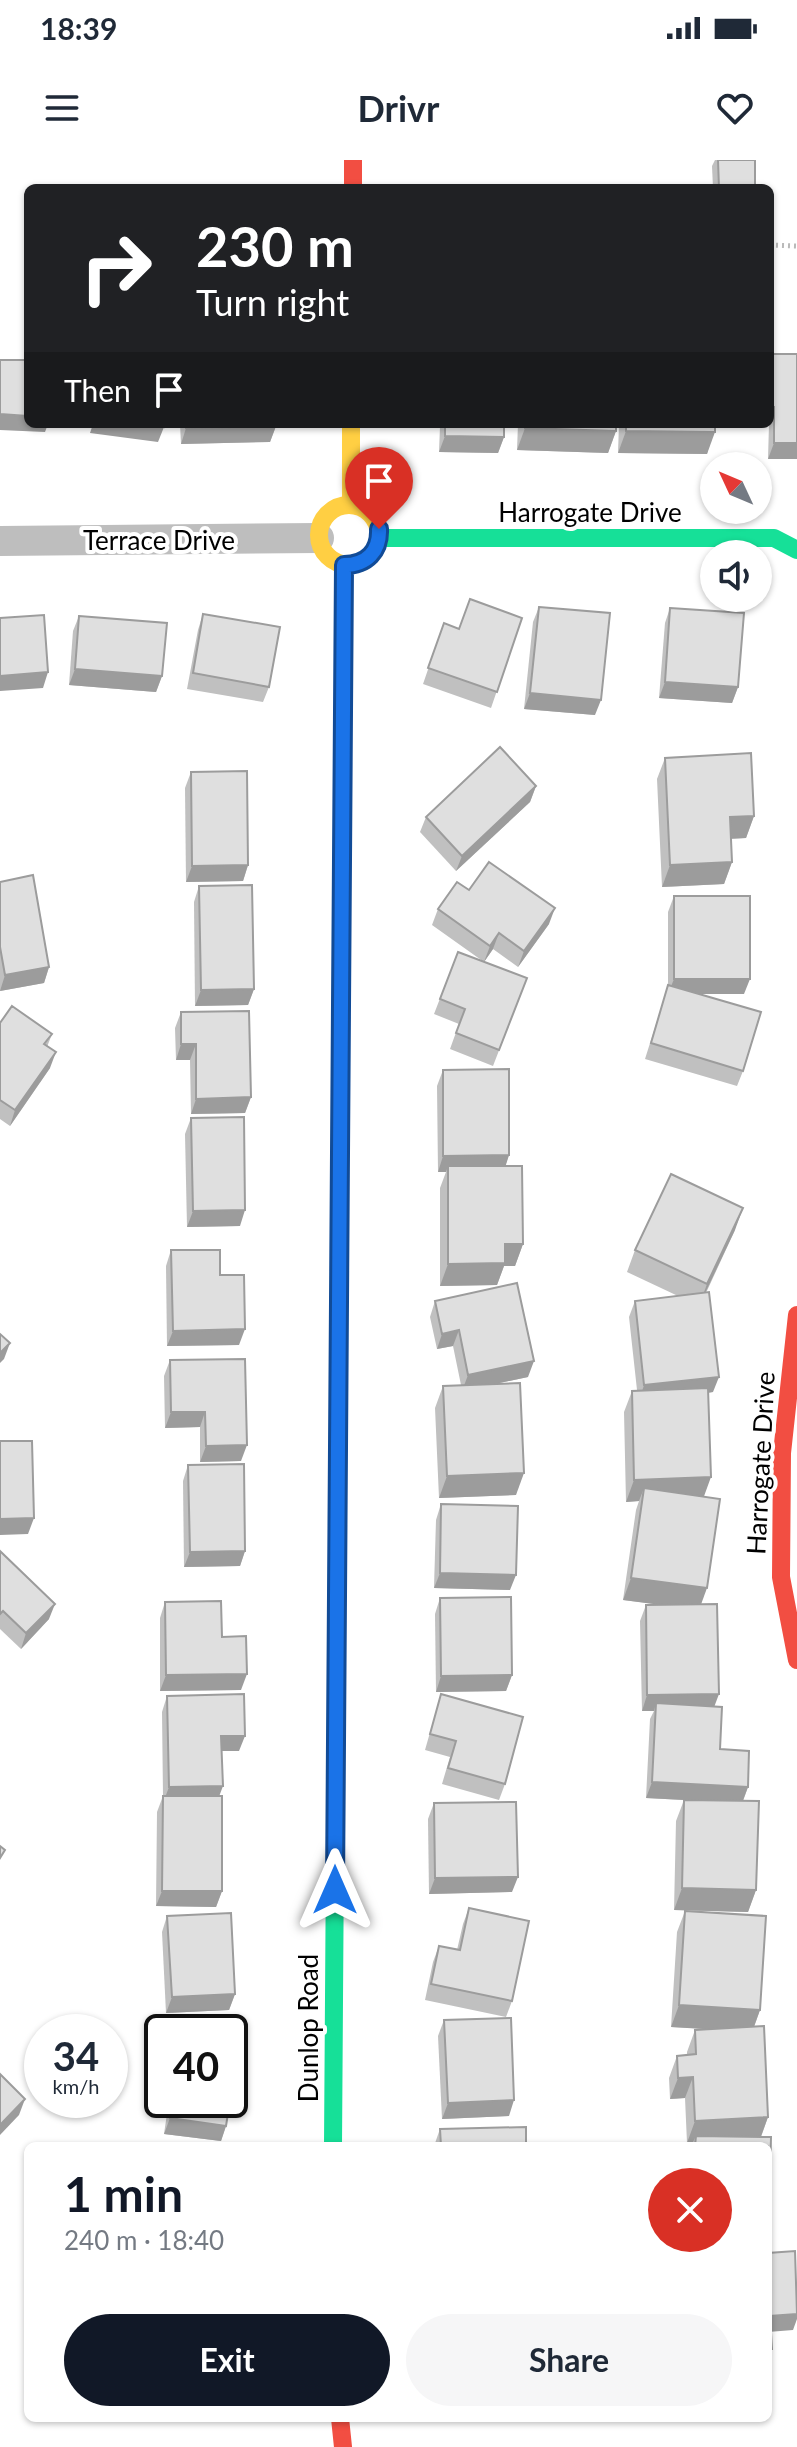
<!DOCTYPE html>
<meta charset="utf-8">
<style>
:root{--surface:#fff;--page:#f6f6f7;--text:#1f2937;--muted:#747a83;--accent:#111827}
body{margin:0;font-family:Lato,sans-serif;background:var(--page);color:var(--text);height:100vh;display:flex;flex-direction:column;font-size:30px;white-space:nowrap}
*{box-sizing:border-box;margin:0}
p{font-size:26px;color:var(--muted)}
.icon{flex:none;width:44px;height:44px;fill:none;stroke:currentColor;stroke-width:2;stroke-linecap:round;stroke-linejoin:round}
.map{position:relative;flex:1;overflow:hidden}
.panel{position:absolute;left:24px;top:1982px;width:748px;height:280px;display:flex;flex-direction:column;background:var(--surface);border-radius:12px;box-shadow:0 2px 6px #0004}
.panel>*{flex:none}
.guide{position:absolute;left:24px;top:24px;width:750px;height:244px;border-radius:12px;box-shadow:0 2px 6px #0004;background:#202124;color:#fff;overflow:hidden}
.needle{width:52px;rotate:314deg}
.tools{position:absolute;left:700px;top:292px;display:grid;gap:16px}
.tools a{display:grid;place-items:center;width:72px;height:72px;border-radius:50%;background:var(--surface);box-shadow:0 2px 6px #0004;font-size:40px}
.speed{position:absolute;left:24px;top:1854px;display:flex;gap:16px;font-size:40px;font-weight:700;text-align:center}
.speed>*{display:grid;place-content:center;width:104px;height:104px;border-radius:50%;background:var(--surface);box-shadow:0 2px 6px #0004;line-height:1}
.speed small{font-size:20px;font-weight:400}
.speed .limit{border:4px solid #111;border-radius:12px;background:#fff;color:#111}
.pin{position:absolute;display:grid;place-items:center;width:68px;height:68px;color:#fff;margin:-82px -34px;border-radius:50% 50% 50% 0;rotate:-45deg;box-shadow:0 0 8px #0007}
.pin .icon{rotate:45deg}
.me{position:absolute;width:88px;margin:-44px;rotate:0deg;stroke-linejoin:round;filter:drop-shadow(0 0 6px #0008)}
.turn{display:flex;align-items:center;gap:28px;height:168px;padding:0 40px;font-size:36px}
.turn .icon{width:104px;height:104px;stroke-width:2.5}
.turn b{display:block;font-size:56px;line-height:68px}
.then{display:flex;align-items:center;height:76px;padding:0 40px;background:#0003;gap:16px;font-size:30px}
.round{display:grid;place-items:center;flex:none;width:84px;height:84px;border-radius:42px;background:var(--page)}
.summary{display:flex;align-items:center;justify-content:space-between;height:136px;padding:0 40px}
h1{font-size:48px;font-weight:700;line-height:60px;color:var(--accent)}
.button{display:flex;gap:16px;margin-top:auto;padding:16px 40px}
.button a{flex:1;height:92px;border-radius:48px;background:var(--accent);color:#fff;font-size:32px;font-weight:700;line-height:92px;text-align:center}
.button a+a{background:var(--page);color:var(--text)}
.status{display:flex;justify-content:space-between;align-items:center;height:56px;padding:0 40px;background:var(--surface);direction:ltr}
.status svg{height:22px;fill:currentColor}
header{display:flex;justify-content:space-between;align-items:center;height:104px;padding:0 40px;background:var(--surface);font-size:36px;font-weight:700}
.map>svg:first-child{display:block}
</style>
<div class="status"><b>18:39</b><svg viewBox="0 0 49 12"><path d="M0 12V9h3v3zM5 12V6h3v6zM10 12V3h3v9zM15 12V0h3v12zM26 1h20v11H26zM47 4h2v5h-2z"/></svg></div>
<header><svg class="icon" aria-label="menu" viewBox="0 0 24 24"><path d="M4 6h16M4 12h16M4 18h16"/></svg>Drivr<svg class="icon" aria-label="heart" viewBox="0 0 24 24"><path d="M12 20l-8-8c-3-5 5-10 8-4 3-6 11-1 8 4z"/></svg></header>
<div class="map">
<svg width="797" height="2287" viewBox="0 0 797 2287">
<rect width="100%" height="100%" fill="#fff"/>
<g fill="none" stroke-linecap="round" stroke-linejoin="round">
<!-- path -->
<path stroke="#b9b9b9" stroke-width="5" stroke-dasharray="2 4" stroke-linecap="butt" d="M 770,85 L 797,86"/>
<!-- street -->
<path stroke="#bebebe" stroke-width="30" d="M 0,381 L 319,378"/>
<!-- fast -->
<g stroke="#16e098" stroke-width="18">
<path d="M 379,378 L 774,378 L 797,390"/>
<path d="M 341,806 L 344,405"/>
<path d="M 333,1986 L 337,1401"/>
</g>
<!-- slow -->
<g stroke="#ffcf43" stroke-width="18">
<path d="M 351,264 L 351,345"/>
<circle cx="349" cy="375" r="30"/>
<path d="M 337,1401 L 341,806"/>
</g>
<!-- jam -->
<g stroke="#f24e42" stroke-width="18">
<path d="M 353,0 L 353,28"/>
<path d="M 797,1155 L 782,1293 L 781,1417 L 797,1500"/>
<path d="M 340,2258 L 343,2287"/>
</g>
</g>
<!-- wall -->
<g fill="#c0c0c0">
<path d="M 715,0 L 755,0 L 755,28 L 713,28 L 712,6 Z"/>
<path d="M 770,194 L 797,194 L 797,299 L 768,299 L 769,264 L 770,264 Z"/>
<path d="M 180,264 L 276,264 L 276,266 L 270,282 L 181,284 Z"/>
<path d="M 420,264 L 504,264 L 504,277 L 498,293 L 439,292 L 440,266 L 420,266 Z"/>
<path d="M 518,264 L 616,264 L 616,271 L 608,293 L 517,290 Z"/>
<path d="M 619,264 L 715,264 L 707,294 L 618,293 Z"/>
<path d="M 539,447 L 595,555 L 524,549 L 533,462 Z"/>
<path d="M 670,448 L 738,527 L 732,543 L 659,538 L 665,463 Z"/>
<path d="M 203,454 L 269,527 L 263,542 L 187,529 L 198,470 Z"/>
<path d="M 79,456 L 162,516 L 156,532 L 69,525 L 73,471 Z"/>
<path d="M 522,458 L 491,548 L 423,524 L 444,463 L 459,469 Z"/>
<path d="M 665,598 L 754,656 L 746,678 L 731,679 L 732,702 L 724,724 L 662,727 L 657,619 Z"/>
<path d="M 191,612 L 248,705 L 243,721 L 186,722 L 185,628 Z"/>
<path d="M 536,626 L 530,642 L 456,711 L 420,672 L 426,657 Z"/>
<path d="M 0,722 L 49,807 L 44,823 L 0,831 Z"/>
<path d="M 199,726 L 254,829 L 248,845 L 195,846 L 194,742 Z"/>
<path d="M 469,730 L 549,764 L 518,807 L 493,789 L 484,802 L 432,765 L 438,749 Z"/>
<path d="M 674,736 L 744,834 L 699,834 L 743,911 L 737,926 L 645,899 L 668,826 L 668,752 Z"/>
<path d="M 458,792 L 527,818 L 493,906 L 450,889 L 459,864 L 434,854 Z"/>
<path d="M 181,852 L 251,937 L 245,953 L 191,954 L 190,900 L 176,900 L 175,868 Z"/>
<path d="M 0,863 L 52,874 L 47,887 L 50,908 L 10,966 L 0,959 Z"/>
<path d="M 443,910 L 509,995 L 505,1006 L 523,1084 L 515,1106 L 504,1106 L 497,1125 L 440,1126 L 440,1028 L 446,1012 L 438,1012 L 437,926 Z"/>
<path d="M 191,958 L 240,1066 L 187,1067 L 185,974 Z"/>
<path d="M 735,1070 L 706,1133 L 713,1232 L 708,1233 L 704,1337 L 701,1445 L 720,1589 L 748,1627 L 743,1641 L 756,1730 L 748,1752 L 674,1750 L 676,1661 L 684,1640 L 646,1638 L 650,1559 L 654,1551 L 642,1551 L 640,1461 L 646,1445 L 664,1445 L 623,1440 L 636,1350 L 639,1341 L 626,1342 L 624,1252 L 632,1231 L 637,1230 L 629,1157 L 635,1141 L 678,1136 L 627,1112 L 635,1090 Z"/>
<path d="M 171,1090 L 220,1115 L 239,1185 L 167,1186 L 166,1106 Z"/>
<path d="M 435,1141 L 528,1217 L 495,1224 L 516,1335 L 439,1338 L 435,1248 L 443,1226 L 461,1225 L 453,1186 L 437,1189 L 430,1157 Z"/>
<path d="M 170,1200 L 241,1301 L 200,1302 L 200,1267 L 165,1268 L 164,1216 Z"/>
<path d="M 188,1305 L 245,1391 L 240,1406 L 184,1407 L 183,1321 Z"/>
<path d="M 441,1344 L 510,1430 L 434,1428 L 436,1360 Z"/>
<path d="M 0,1391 L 49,1459 L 21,1489 L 0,1469 Z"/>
<path d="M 440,1438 L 512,1515 L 506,1531 L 436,1532 L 435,1454 Z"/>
<path d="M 165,1442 L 222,1477 L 241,1530 L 160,1531 L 160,1458 Z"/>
<path d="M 441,1534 L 505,1624 L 499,1640 L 442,1624 L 450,1597 L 425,1590 Z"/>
<path d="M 167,1536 L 239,1591 L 222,1591 L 219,1636 L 222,1731 L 216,1747 L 156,1746 L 157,1652 L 163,1636 L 162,1552 Z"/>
<path d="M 434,1643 L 512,1732 L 429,1734 L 428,1659 Z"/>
<path d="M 469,1748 L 512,1841 L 506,1857 L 425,1840 L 433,1802 L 439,1786 L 457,1790 L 463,1764 Z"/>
<path d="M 685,1751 L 766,1756 L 760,1850 L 754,1867 L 764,1866 L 768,1957 L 761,1977 L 771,1977 L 768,2057 L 768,1986 L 692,1986 L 693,1982 L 687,1983 L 685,1938 L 670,1939 L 669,1918 L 677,1896 L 687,1895 L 687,1892 L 695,1870 L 711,1869 L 671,1867 L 677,1772 Z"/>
<path d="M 167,1756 L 235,1834 L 229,1850 L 166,1853 L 162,1772 Z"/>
<path d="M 444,1860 L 509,1956 L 442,1959 L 438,1876 Z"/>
<path d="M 169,1940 L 230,1940 L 226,1966 L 221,1981 L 164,1974 Z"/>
<path d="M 440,1969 L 526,1986 L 434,1986 Z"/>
</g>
<!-- shaded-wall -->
<g fill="#9c9c9c">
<path d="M 770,247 L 774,247 L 770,259 Z"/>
<path d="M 0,254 L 28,256 L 28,264 L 48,264 L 45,272 L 0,270 Z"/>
<path d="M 93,264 L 146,264 L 164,267 L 158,282 L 90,273 Z"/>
<rect x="420" y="264" width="20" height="2"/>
<path d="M 276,266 L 270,282 L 181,284 L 186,268 Z"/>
<path d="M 525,268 L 616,271 L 608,293 L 517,290 Z"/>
<path d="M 626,271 L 715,272 L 707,294 L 618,293 Z"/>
<path d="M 445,276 L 504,277 L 498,293 L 439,292 Z"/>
<path d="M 774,283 L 797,283 L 797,299 L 768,299 Z"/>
<path d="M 75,509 L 162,516 L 156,532 L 69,525 Z"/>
<path d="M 48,512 L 43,528 L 0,531 L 0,516 Z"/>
<path d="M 665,522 L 738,527 L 732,543 L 659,538 Z"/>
<path d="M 530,533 L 601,540 L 595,555 L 524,549 Z"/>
<path d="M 536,626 L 530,642 L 456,711 L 462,696 Z"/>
<path d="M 754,656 L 746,678 L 722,679 L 730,657 Z"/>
<path d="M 732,702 L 724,724 L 662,727 L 670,705 Z"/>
<path d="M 248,705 L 243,721 L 186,722 L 192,706 Z"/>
<path d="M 555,748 L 549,764 L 518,807 L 524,791 Z"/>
<path d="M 499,773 L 493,789 L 484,802 L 490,786 Z"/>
<path d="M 49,807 L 44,823 L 0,831 L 5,815 Z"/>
<path d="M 674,819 L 750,819 L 744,834 L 668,834 Z"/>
<path d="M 254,829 L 248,845 L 195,846 L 201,830 Z"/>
<path d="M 181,884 L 196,884 L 190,900 L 176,900 Z"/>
<path d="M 56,892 L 50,908 L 10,966 L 15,950 Z"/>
<path d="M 251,937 L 245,953 L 191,954 L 196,939 Z"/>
<path d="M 509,995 L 504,1011 L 448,1006 L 446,1012 L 438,1012 L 443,996 Z"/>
<path d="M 743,1048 L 735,1070 L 699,1146 L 707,1124 Z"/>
<path d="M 245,1050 L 240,1066 L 187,1067 L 193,1051 Z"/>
<path d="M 505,1084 L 523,1084 L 515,1106 L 504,1106 L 497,1125 L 440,1126 L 448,1104 Z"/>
<path d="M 245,1169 L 239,1185 L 167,1186 L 173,1171 Z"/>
<path d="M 459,1170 L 453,1186 L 437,1189 L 442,1174 Z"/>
<path d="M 10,1183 L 4,1199 L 0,1203 L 0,1193 Z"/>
<path d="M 534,1201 L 528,1217 L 462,1231 L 468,1215 Z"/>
<path d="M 719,1217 L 713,1232 L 639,1241 L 644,1225 Z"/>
<path d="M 171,1252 L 205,1252 L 200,1267 L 165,1268 Z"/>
<path d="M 247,1285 L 241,1301 L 200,1302 L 206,1286 Z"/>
<path d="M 524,1313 L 516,1335 L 439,1338 L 447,1316 Z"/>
<path d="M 711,1317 L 703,1339 L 644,1328 L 639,1341 L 626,1342 L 634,1320 Z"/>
<path d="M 34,1358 L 28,1374 L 0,1375 L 0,1359 Z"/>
<path d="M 245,1391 L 240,1406 L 184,1407 L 190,1392 Z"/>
<path d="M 440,1413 L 516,1415 L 510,1430 L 434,1428 Z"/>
<path d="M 631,1418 L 707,1428 L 699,1450 L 623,1440 Z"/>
<path d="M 55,1444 L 49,1459 L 21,1489 L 26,1473 Z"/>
<path d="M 247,1514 L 241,1530 L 160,1531 L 166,1515 Z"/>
<path d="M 512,1515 L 506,1531 L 436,1532 L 441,1516 Z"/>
<path d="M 719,1534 L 713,1550 L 656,1543 L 654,1551 L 642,1551 L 647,1535 Z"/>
<path d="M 221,1576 L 245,1576 L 239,1591 L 216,1591 Z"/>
<path d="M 652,1622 L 748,1627 L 742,1643 L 646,1638 Z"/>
<path d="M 223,1626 L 217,1642 L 163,1643 L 169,1627 Z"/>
<path d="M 518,1717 L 512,1732 L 429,1734 L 435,1718 Z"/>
<path d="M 682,1728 L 756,1730 L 748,1752 L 674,1750 Z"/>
<path d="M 162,1731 L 222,1731 L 216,1747 L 156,1746 Z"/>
<path d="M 235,1834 L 229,1850 L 166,1853 L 172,1837 Z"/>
<path d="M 679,1845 L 760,1850 L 752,1872 L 671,1867 Z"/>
<path d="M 693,1917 L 685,1938 L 670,1939 L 678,1918 Z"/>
<path d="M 25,1939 L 19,1955 L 0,1975 L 0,1965 Z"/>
<path d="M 514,1940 L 509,1956 L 442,1959 L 448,1943 Z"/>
<path d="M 768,1957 L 760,1979 L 696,1976 L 693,1982 L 687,1983 L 695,1961 Z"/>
<path d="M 170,1958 L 226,1966 L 221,1981 L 164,1974 Z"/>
<path d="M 797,2154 L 797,2159 L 793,2170 L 768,2172 L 770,2156 Z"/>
<path d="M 768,2189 L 772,2189 L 768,2200 Z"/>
</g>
<!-- building -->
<g fill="#dfdfdf" stroke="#9c9c9c" stroke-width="2">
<path d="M 718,0 L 755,0 L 755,28 L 719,28 Z"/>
<path d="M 770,194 L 797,194 L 797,283 L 774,283 L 774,247 L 770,247 Z"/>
<path d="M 0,200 L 28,200 L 28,256 L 0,254 Z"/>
<path d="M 146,264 L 164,264 L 164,267 Z"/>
<path d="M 186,264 L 276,264 L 276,266 L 186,268 Z"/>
<path d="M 445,264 L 504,264 L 504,277 L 445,276 Z"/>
<path d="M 525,264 L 616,264 L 616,271 L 525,268 Z"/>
<path d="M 626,264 L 715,264 L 715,272 L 626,271 Z"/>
<path d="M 470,439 L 522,458 L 497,532 L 428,508 L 444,463 L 459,469 Z"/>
<path d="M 539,447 L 610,453 L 601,540 L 530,533 Z"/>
<path d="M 670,448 L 744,453 L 738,527 L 665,522 Z"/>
<path d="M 203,454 L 280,467 L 269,527 L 193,513 Z"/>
<path d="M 44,455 L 48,512 L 0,516 L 0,458 Z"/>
<path d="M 79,456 L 167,463 L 162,516 L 75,509 Z"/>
<path d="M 500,587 L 536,626 L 462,696 L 426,657 Z"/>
<path d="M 751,593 L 754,656 L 730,657 L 732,702 L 670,705 L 665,598 Z"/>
<path d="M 247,611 L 248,705 L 192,706 L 191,612 Z"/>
<path d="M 489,702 L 555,748 L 524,791 L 499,773 L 490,786 L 438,749 L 457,722 L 469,730 Z"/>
<path d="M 33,715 L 49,807 L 5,815 L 0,787 L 0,722 Z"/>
<path d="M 252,725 L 254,829 L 201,830 L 199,726 Z"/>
<rect x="674" y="736" width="76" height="83"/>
<path d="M 458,792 L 527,818 L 499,890 L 456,873 L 465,849 L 440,839 Z"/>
<path d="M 668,825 L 761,852 L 743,911 L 651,883 Z"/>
<path d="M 12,846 L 52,874 L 44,884 L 56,892 L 15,950 L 0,940 L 0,863 Z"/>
<path d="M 249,851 L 251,937 L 196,939 L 196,884 L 181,884 L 181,852 Z"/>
<path d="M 509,909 L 509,995 L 443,996 L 443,910 Z"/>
<path d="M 244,957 L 245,1050 L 193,1051 L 191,958 Z"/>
<path d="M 448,1006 L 522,1006 L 523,1084 L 505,1084 L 505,1103 L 448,1104 Z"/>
<path d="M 671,1014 L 743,1048 L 707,1124 L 635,1090 Z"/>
<path d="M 171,1090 L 220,1090 L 220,1115 L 244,1115 L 245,1169 L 173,1171 Z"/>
<path d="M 517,1123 L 534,1201 L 468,1215 L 459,1170 L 442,1174 L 435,1141 Z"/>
<path d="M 709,1132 L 719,1217 L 644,1225 L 635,1141 Z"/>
<path d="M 0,1174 L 10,1183 L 0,1193 Z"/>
<path d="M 245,1199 L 247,1285 L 206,1286 L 205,1252 L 171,1252 L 170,1200 Z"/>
<path d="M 520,1223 L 524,1313 L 447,1316 L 443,1226 Z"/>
<path d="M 708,1228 L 711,1317 L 634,1320 L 632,1231 Z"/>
<path d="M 0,1281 L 32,1281 L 34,1358 L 0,1359 Z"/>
<path d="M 244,1304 L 245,1391 L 190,1392 L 188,1305 Z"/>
<path d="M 644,1328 L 720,1339 L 707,1428 L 631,1418 Z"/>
<path d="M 441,1344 L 518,1346 L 516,1415 L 440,1413 Z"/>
<path d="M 0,1391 L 55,1444 L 26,1473 L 3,1451 L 0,1454 Z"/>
<path d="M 511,1437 L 512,1515 L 441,1516 L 440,1438 Z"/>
<path d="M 221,1441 L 222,1477 L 246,1476 L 247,1514 L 166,1515 L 165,1442 Z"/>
<path d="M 717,1444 L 719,1534 L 647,1535 L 646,1445 Z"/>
<path d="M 244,1534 L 245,1576 L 221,1576 L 223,1626 L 169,1627 L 167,1536 Z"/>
<path d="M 441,1534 L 523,1557 L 505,1624 L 448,1608 L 456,1581 L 430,1574 Z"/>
<path d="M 656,1543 L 722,1547 L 720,1589 L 749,1591 L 748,1627 L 652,1622 Z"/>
<path d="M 163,1636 L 222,1636 L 222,1731 L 162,1731 Z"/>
<path d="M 684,1640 L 759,1641 L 756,1730 L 682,1728 Z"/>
<path d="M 516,1642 L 518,1717 L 435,1718 L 434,1643 Z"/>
<path d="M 0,1686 L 5,1690 L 0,1698 Z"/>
<path d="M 469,1748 L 529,1761 L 512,1841 L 431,1824 L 439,1786 L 460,1790 Z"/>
<path d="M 685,1751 L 766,1756 L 760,1850 L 679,1845 Z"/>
<path d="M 231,1753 L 235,1834 L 172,1837 L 167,1756 Z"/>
<path d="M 511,1858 L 514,1940 L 448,1943 L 444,1860 Z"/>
<path d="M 183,1862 L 239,1869 L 230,1939 L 230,1872 L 181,1872 Z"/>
<path d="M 764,1866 L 768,1957 L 695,1961 L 693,1917 L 678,1918 L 677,1896 L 696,1894 L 695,1870 Z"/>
<path d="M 0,1914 L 25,1939 L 0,1965 Z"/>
<path d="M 172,1940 L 230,1940 L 226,1966 L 170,1958 Z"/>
<path d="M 526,1967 L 526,1986 L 441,1986 L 440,1969 Z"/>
<path d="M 696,1976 L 771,1977 L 769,2055 L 768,1986 L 695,1986 Z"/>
<path d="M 795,2091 L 797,2154 L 770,2156 L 772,2189 L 768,2189 L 768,2093 Z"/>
</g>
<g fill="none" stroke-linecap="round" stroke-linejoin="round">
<defs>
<path id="route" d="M 335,1730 L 344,405 C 367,405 380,391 379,369"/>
</defs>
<!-- route casing -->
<use href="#route" stroke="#114b97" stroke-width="20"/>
<!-- route -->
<use href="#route" stroke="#1a73e8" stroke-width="14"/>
</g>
<g text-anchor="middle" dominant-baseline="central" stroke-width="8" stroke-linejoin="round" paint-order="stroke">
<!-- street labels -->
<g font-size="26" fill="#000" stroke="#fff">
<text x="590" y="352">Harrogate Drive</text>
<text x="159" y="380">Terrace Drive</text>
<text transform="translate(760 1303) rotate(-87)">Harrogate Drive</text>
<text transform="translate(308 1868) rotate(-90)">Dunlop Road</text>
</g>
</g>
</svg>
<div class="tools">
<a><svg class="needle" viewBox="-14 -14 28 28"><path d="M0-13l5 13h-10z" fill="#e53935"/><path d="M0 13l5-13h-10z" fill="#747a83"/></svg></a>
<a><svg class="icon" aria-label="sound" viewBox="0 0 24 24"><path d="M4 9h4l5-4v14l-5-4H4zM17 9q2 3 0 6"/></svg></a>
</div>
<div class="speed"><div>34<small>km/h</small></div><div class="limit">40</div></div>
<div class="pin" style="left:379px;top:369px;background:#d93025"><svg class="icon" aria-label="arrive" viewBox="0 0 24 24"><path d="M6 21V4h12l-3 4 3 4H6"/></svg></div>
<svg class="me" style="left:335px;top:1730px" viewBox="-20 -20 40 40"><path d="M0-17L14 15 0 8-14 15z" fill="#1a73e8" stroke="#fff" stroke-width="4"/></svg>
<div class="guide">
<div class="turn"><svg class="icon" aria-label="right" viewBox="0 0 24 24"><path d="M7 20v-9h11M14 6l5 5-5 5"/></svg><div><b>230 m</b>Turn right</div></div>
<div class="then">Then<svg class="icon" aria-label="arrive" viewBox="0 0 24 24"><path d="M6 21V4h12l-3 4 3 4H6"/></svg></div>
</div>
<section class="panel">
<div class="summary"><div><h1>1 min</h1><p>240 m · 18:40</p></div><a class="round" style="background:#d93025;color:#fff"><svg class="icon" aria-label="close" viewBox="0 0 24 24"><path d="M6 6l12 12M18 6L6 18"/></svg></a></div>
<div class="button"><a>Exit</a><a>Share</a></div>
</section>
</div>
